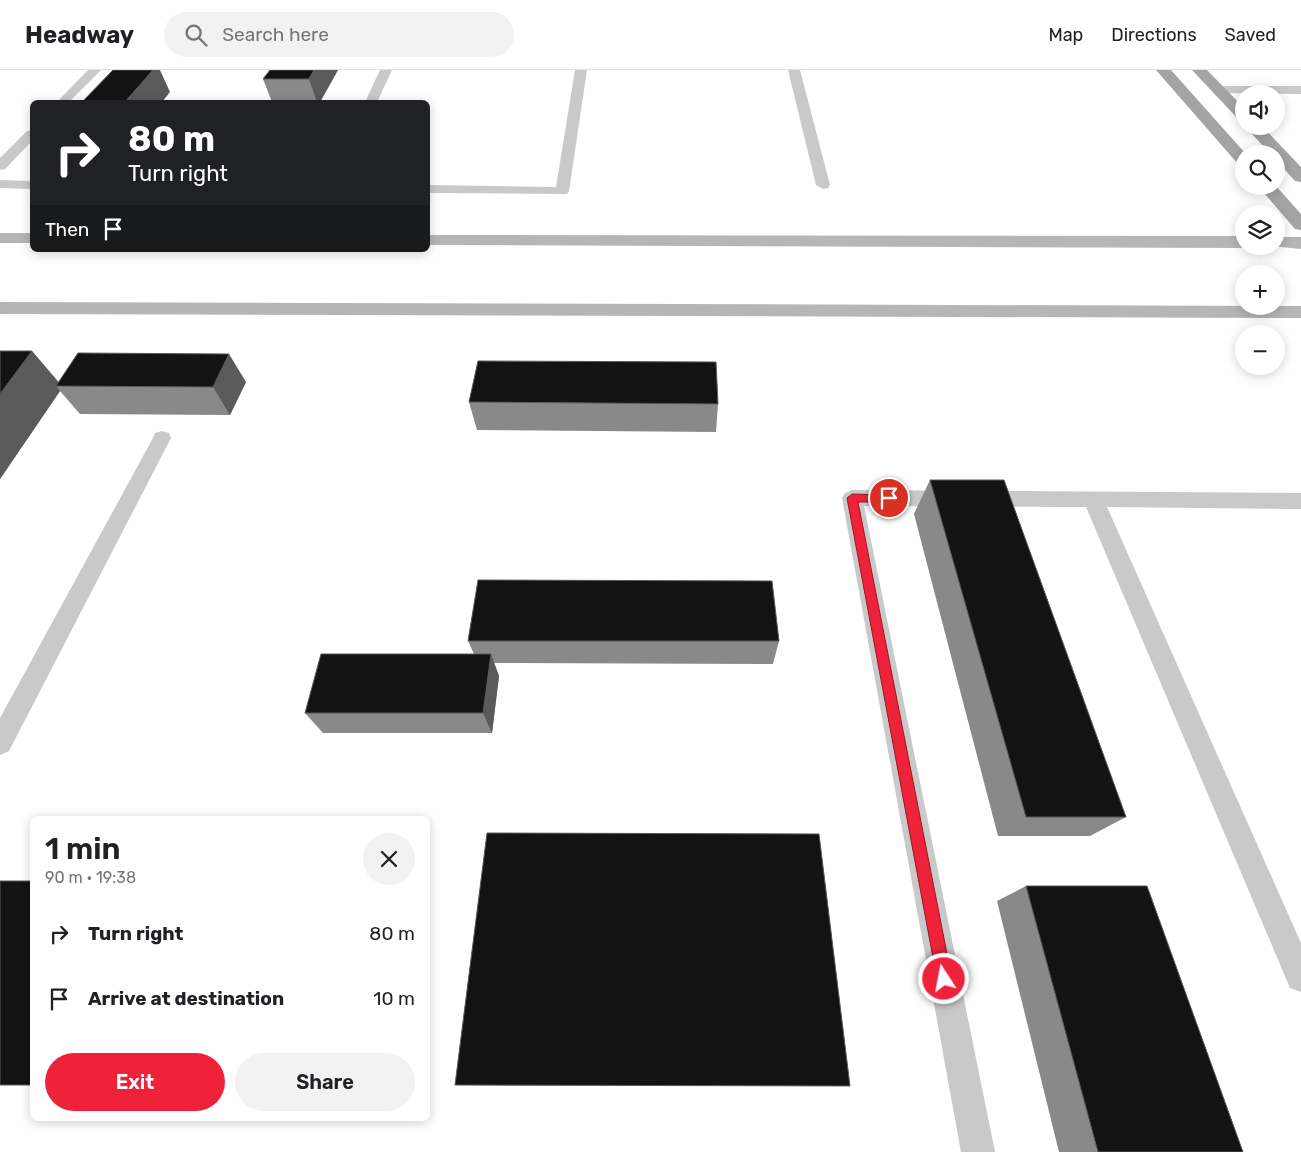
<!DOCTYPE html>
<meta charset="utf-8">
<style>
:root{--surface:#fff;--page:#f2f2f2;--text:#202124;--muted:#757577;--line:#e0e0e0;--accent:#ee2339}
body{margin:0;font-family:Rubik,sans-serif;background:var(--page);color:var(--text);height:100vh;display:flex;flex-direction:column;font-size:19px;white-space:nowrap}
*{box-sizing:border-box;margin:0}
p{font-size:16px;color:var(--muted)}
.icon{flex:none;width:28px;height:28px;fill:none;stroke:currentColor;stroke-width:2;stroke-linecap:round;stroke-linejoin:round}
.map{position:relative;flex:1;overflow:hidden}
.details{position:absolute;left:30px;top:746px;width:400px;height:305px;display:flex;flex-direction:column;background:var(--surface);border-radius:8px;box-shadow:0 2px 12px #0003}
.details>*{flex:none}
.top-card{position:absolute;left:30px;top:30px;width:400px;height:152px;border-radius:8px;box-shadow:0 2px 12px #0003;background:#202124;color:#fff;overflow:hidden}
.tools{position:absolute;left:1235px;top:15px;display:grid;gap:10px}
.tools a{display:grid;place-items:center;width:50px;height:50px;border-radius:50%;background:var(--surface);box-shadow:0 2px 12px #0003;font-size:25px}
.pin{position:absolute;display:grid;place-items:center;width:42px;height:42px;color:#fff;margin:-21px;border:2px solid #fff;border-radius:50%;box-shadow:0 1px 5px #0007}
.me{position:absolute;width:55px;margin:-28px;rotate:349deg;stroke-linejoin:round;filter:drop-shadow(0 0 4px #0008)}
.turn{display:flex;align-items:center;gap:18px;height:105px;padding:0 15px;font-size:22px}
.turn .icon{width:65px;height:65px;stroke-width:2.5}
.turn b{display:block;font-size:35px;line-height:42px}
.then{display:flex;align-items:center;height:48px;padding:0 15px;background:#0003;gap:10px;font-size:19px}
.round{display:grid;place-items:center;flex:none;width:52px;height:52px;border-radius:26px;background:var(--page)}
.summary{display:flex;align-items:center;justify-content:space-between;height:85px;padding:0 15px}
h1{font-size:30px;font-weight:600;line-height:38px}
.button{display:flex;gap:10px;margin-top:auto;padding:10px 15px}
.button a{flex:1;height:58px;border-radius:30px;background:var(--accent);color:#fff;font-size:20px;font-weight:600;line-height:58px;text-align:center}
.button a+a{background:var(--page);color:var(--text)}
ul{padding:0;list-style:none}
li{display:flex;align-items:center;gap:15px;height:65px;padding:0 15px}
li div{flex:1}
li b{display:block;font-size:19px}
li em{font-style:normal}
header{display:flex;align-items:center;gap:30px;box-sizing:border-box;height:70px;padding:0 25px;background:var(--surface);border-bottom:1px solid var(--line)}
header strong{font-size:24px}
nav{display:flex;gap:28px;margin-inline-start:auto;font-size:18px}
.search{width:350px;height:45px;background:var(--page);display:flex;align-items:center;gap:12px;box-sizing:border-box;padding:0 18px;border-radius:28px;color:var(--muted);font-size:19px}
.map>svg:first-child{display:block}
</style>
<header>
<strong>Headway</strong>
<div class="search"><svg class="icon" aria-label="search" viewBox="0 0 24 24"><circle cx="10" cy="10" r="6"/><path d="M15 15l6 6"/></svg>Search here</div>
<nav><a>Map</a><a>Directions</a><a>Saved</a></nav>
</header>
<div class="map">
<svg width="1301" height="1082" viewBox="0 0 1301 1082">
<rect width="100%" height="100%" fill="#fff"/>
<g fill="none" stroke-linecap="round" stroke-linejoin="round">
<!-- lane -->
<g fill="#c9c9c9" fill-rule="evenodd">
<path d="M 88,0 L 101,0 L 69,32 L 57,32 Z"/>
<path d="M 380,0 L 392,0 L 377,32 L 365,32 Z"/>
<path d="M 575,0 L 587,0 L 569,121 L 567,124 L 428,123 L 428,115 L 556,117 Z"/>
<path d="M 788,0 L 800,0 L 830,115 L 828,118 L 823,119 L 816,115 Z"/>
<path d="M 1218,16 L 1301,16 L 1301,24 L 1214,23 L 1212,20 Z"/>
<path d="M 32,60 L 32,71 L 5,99 L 0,100 L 0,88 L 27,61 Z"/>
<path d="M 0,110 L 32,111 L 32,119 L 0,118 Z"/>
<path d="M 162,361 L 169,363 L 171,368 L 9,681 L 0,685 L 0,648 L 153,368 L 155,363 Z"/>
<path d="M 852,420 L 1301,423 L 1301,439 L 1107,437 L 1301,873 L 1301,922 L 1290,918 L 1086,437 L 864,436 L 995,1082 L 961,1082 L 842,428 L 845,423 Z"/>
</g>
<!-- secondary -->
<g fill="#b6b6b6" fill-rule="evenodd">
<rect x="0" y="163" width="32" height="10"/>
<path d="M 428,165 L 1244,166 L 1244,176 L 1249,176 L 1244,178 L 428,175 Z"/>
<path d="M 1276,167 L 1301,167 L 1301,179 L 1271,176 L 1276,176 Z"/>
<path d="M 0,232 L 1301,236 L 1301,248 L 0,244 Z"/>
</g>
<!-- primary -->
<g fill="#a4a4a4" fill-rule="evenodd">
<path d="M 1156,0 L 1171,0 L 1246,84 L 1244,84 L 1244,96 L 1238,94 Z"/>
<path d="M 1192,0 L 1207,0 L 1244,38 L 1244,52 L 1239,50 Z"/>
<path d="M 1245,56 L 1262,56 L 1301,97 L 1301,112 L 1295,111 L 1276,90 L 1276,84 L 1270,84 Z"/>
<path d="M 1258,116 L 1276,116 L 1301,144 L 1301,160 L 1295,159 Z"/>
</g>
</g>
<!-- wall -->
<g fill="#898989">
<path d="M 338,0 L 320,32 L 272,32 L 263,9 Z"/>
<path d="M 0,281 L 32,281 L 58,313 L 246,312 L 230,345 L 80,344 L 60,321 L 0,409 Z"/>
<path d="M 469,332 L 718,334 L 716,362 L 477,360 Z"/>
<path d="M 930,410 L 1126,747 L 1090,766 L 998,766 L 914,444 Z"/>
<path d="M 468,571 L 779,571 L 773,594 L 494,593 L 499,606 L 492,663 L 323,663 L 305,643 L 474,584 Z"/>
<path d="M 1026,816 L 1243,1082 L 1059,1082 L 997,831 Z"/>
</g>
<!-- shaded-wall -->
<g fill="#5a5a5a">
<path d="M 153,0 L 160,0 L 170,22 L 162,32 L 125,32 Z"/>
<path d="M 314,0 L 338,0 L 320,32 L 317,32 L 309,9 Z"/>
<path d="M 32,281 L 62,316 L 56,316 L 60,321 L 0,409 L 0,324 Z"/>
<path d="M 229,284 L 246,312 L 230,345 L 213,317 Z"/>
<path d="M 491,584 L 499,606 L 492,663 L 483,643 Z"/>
</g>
<!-- building -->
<g fill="#131313" stroke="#5a5a5a">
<path d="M 113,0 L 153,0 L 125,32 L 82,32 Z"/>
<path d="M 270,0 L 314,0 L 309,9 L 263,9 Z"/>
<path d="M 0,281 L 32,281 L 0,324 Z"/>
<path d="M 78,283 L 229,284 L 213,317 L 56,316 Z"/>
<path d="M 478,291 L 716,292 L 718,334 L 469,332 Z"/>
<path d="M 930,410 L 1004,410 L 1126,747 L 1026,747 Z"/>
<path d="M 478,510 L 772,511 L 779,571 L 468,571 Z"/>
<path d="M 321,584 L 491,584 L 483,643 L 305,643 Z"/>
<path d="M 487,763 L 819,764 L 850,1016 L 455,1015 Z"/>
<rect x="0" y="811" width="32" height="204"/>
<path d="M 1026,816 L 1147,816 L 1243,1082 L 1098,1082 Z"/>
</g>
<!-- route -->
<path fill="#ee2339" stroke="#9b1725" d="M 852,424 L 889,425 L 894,428 L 889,432 L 858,432 L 952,909 L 950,914 L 944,917 L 939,914 L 937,909 L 847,428 Z"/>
</svg>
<div class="tools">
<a><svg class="icon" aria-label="sound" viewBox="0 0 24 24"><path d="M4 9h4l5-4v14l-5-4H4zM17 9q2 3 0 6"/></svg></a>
<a><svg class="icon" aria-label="search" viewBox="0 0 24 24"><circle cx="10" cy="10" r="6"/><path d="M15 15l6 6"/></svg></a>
<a><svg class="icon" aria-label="layers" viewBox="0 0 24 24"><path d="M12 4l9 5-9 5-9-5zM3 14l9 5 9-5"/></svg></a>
<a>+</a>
<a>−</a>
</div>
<div class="pin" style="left:889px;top:428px;background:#d93025"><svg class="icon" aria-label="arrive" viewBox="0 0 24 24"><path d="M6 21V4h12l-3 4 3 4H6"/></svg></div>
<svg class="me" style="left:944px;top:909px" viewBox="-20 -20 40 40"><circle r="17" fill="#ee2339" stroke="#fff" stroke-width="3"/><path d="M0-11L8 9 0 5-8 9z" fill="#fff"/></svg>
<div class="top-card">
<div class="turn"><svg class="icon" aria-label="right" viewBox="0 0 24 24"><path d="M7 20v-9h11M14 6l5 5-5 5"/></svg><div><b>80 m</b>Turn right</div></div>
<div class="then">Then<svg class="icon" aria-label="arrive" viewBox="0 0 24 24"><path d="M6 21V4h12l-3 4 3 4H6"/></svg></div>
</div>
<section class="details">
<div class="summary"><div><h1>1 min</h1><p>90 m · 19:38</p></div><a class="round"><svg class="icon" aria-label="close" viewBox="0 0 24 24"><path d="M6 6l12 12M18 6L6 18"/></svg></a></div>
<ul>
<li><svg class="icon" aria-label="right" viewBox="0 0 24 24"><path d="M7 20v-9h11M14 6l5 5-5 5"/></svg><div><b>Turn right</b></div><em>80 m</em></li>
<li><svg class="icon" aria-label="arrive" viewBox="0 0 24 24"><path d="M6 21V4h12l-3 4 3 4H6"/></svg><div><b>Arrive at destination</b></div><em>10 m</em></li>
</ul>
<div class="button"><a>Exit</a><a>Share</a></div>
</section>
</div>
